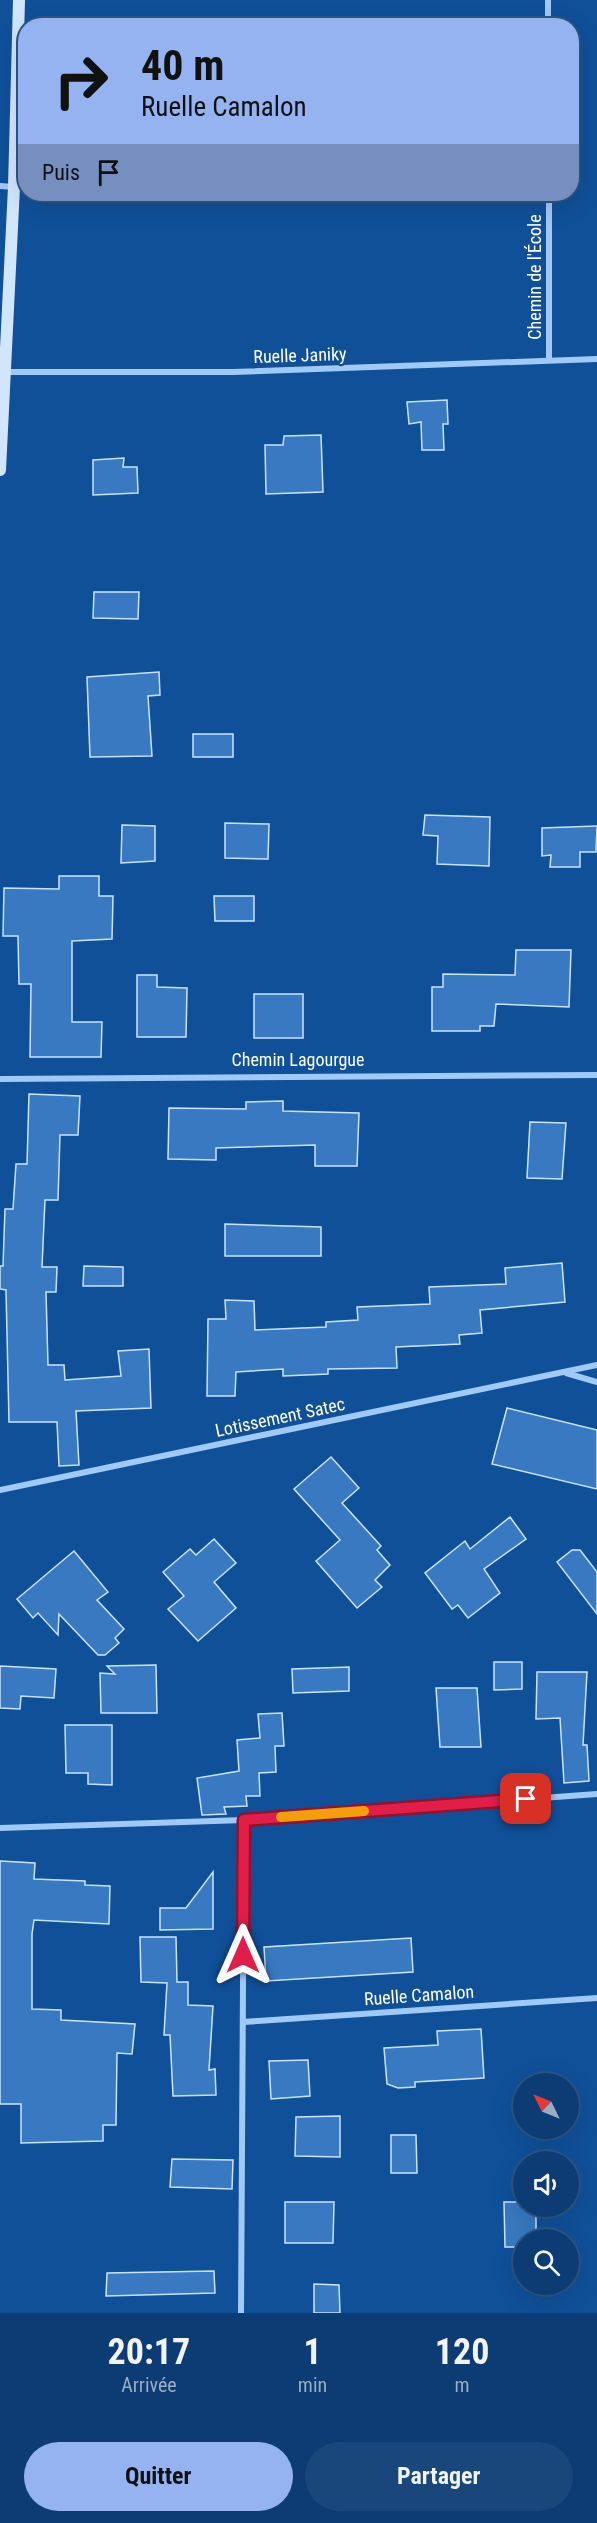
<!DOCTYPE html>
<html lang="fr">
<meta charset="utf-8">
<style>
:root{--surface:#0c3c73;--page:#1a477b;--text:#f1f3f6;--muted:#9aadc4;--line:#2c5685;--accent:#95b2f1}
body{margin:0;font-family:"Roboto Condensed",sans-serif;background:var(--page);color:var(--text);height:100vh;display:flex;flex-direction:column;font-size:22px;white-space:nowrap}
*{box-sizing:border-box;margin:0}
p{font-size:20px;color:var(--muted)}
.icon{flex:none;width:33px;height:33px;fill:none;stroke:currentColor;stroke-width:2;stroke-linecap:round;stroke-linejoin:round}
.map{position:relative;height:2313px;overflow:hidden}
.details{display:flex;flex-direction:column;background:var(--surface);flex:1}
.details>*{flex:none}
.top-card{position:absolute;left:18px;top:18px;width:561px;height:183px;border-radius:24px;box-shadow:0 6px 24px #0002,0 0 0 2px var(--line);background:#95b2f1;color:#111;overflow:hidden}
.needle{width:39px;rotate:313deg}
.buttons{position:absolute;left:513px;top:2073px;display:grid;gap:12px}
.buttons a{display:grid;place-items:center;width:66px;height:66px;border-radius:50%;background:var(--surface);box-shadow:0 6px 24px #0002,0 0 0 2px var(--line);font-size:30px}
.pin{position:absolute;display:grid;place-items:center;width:51px;height:51px;color:#fff;margin:-26px;border-radius:12px;box-shadow:0 3px 9px #0006}
.me{position:absolute;width:66px;margin:-33px;rotate:0deg;stroke-linejoin:round;filter:drop-shadow(0 0 4px #0008)}
.turn{display:flex;align-items:center;gap:21px;height:126px;padding:0 24px;font-size:27px}
.turn .icon{width:78px;height:78px;stroke-width:2.5}
.turn b{display:block;font-size:42px;line-height:51px}
.then{display:flex;align-items:center;height:57px;padding:0 24px;background:#0003;gap:12px;font-size:22px}
.eta{display:flex;justify-content:space-evenly;align-items:center;height:102px;text-align:center}
.eta b{font-size:36px;font-weight:700;line-height:42px}
.button{display:flex;gap:12px;margin-top:auto;padding:12px 24px}
.button a{flex:1;height:69px;border-radius:36px;background:var(--accent);color:#111;font-size:24px;font-weight:700;line-height:69px;text-align:center}
.button a+a{background:var(--page);color:var(--text)}
.map>svg:first-child{display:block}
</style>
<div class="map">
<svg width="597" height="2313" viewBox="0 0 597 2313">
<rect width="100%" height="100%" fill="#105099"/>
<!-- building -->
<g fill="#3879c1" stroke="#c9e3fe" stroke-width="1.5">
<path d="M 447,400 L 448,424 L 443,424 L 444,450 L 422,450 L 421,422 L 409,424 L 407,402 Z"/>
<path d="M 321,435 L 323,492 L 266,494 L 265,445 L 283,445 L 284,436 Z"/>
<path d="M 124,458 L 123,467 L 137,467 L 138,493 L 93,495 L 93,460 Z"/>
<path d="M 94,592 L 139,592 L 138,619 L 93,618 Z"/>
<path d="M 159,672 L 160,695 L 148,696 L 152,756 L 90,757 L 87,677 Z"/>
<rect x="193" y="734" width="40" height="23"/>
<path d="M 425,815 L 490,817 L 489,866 L 437,864 L 438,836 L 423,835 Z"/>
<path d="M 225,823 L 269,824 L 268,859 L 225,858 Z"/>
<path d="M 122,825 L 155,826 L 155,861 L 121,863 Z"/>
<path d="M 597,826 L 596,852 L 580,852 L 580,867 L 550,867 L 551,855 L 542,856 L 542,828 Z"/>
<path d="M 59,876 L 99,876 L 99,896 L 113,896 L 112,939 L 72,941 L 72,1022 L 102,1022 L 101,1057 L 30,1057 L 31,984 L 19,984 L 18,936 L 3,936 L 4,888 L 59,889 Z"/>
<path d="M 214,896 L 254,896 L 254,921 L 215,921 Z"/>
<path d="M 516,950 L 571,950 L 569,1007 L 496,1004 L 494,1026 L 480,1026 L 480,1031 L 432,1031 L 432,987 L 443,987 L 443,974 L 515,975 Z"/>
<path d="M 137,975 L 157,975 L 157,987 L 187,988 L 186,1037 L 137,1037 Z"/>
<rect x="254" y="994" width="49" height="44"/>
<path d="M 29,1094 L 80,1096 L 78,1135 L 60,1135 L 58,1200 L 45,1200 L 42,1267 L 57,1267 L 56,1292 L 46,1292 L 48,1365 L 64,1365 L 65,1380 L 121,1376 L 118,1351 L 149,1349 L 151,1408 L 76,1411 L 79,1465 L 59,1466 L 57,1422 L 9,1422 L 6,1290 L 0,1289 L 0,1266 L 3,1266 L 5,1209 L 13,1209 L 16,1164 L 27,1164 Z"/>
<path d="M 283,1101 L 283,1111 L 359,1113 L 357,1166 L 315,1166 L 315,1145 L 216,1148 L 216,1160 L 168,1159 L 169,1108 L 246,1109 L 246,1102 Z"/>
<path d="M 530,1122 L 566,1123 L 562,1179 L 527,1178 Z"/>
<path d="M 225,1224 L 321,1227 L 321,1256 L 225,1256 Z"/>
<path d="M 562,1263 L 565,1302 L 480,1310 L 482,1333 L 459,1335 L 460,1344 L 396,1347 L 397,1368 L 328,1369 L 328,1374 L 283,1376 L 283,1369 L 236,1372 L 235,1396 L 207,1396 L 208,1319 L 226,1319 L 225,1300 L 254,1301 L 255,1330 L 326,1327 L 326,1322 L 358,1320 L 357,1307 L 430,1304 L 429,1287 L 506,1284 L 505,1268 Z"/>
<path d="M 84,1266 L 123,1267 L 123,1286 L 83,1286 Z"/>
<path d="M 507,1408 L 597,1430 L 597,1489 L 492,1464 Z"/>
<path d="M 331,1457 L 359,1488 L 342,1503 L 381,1546 L 377,1550 L 390,1565 L 375,1580 L 382,1587 L 357,1608 L 316,1561 L 340,1540 L 294,1489 Z"/>
<path d="M 510,1517 L 526,1539 L 484,1569 L 500,1593 L 468,1618 L 458,1605 L 452,1609 L 425,1573 L 465,1541 L 470,1549 Z"/>
<path d="M 214,1539 L 236,1563 L 214,1582 L 236,1608 L 198,1641 L 168,1609 L 184,1596 L 163,1572 L 190,1549 L 196,1555 Z"/>
<path d="M 572,1550 L 580,1550 L 597,1572 L 597,1614 L 557,1562 Z"/>
<path d="M 74,1551 L 108,1592 L 97,1600 L 124,1629 L 115,1638 L 119,1643 L 105,1655 L 98,1655 L 59,1614 L 58,1635 L 38,1613 L 33,1618 L 17,1599 Z"/>
<path d="M 494,1662 L 522,1662 L 522,1689 L 494,1690 Z"/>
<path d="M 156,1665 L 157,1713 L 101,1713 L 100,1673 L 115,1674 L 107,1666 Z"/>
<path d="M 0,1666 L 56,1669 L 54,1698 L 21,1696 L 20,1709 L 0,1708 Z"/>
<path d="M 349,1667 L 349,1691 L 293,1693 L 292,1669 Z"/>
<path d="M 537,1672 L 587,1672 L 583,1745 L 587,1745 L 589,1781 L 564,1783 L 560,1718 L 536,1719 Z"/>
<path d="M 436,1688 L 477,1688 L 481,1747 L 440,1747 Z"/>
<path d="M 282,1713 L 284,1746 L 275,1746 L 276,1772 L 259,1773 L 260,1796 L 246,1796 L 247,1806 L 224,1807 L 226,1814 L 202,1815 L 197,1778 L 239,1771 L 237,1740 L 260,1738 L 258,1714 Z"/>
<path d="M 65,1725 L 112,1725 L 112,1785 L 88,1784 L 88,1773 L 66,1773 Z"/>
<path d="M 0,1861 L 35,1863 L 34,1879 L 85,1881 L 85,1885 L 110,1886 L 109,1924 L 34,1920 L 32,1934 L 32,2009 L 61,2010 L 61,2020 L 135,2024 L 132,2054 L 117,2053 L 116,2125 L 103,2125 L 103,2141 L 21,2143 L 21,2104 L 0,2104 Z"/>
<path d="M 213,1872 L 213,1929 L 160,1930 L 160,1908 L 186,1908 Z"/>
<path d="M 140,1937 L 176,1937 L 177,1982 L 188,1982 L 188,2005 L 213,2006 L 209,2070 L 215,2069 L 216,2095 L 173,2096 L 170,2035 L 164,2035 L 167,1983 L 141,1982 Z"/>
<path d="M 411,1938 L 413,1972 L 266,1981 L 264,1947 Z"/>
<path d="M 481,2029 L 484,2078 L 415,2082 L 415,2087 L 398,2088 L 387,2084 L 384,2048 L 438,2045 L 437,2031 Z"/>
<path d="M 308,2060 L 310,2096 L 271,2099 L 269,2061 Z"/>
<path d="M 340,2116 L 340,2157 L 295,2156 L 296,2117 Z"/>
<path d="M 391,2135 L 416,2135 L 417,2173 L 391,2173 Z"/>
<path d="M 172,2159 L 233,2160 L 232,2189 L 170,2187 Z"/>
<path d="M 285,2202 L 334,2202 L 333,2243 L 285,2243 Z"/>
<path d="M 504,2202 L 524,2202 L 524,2206 L 536,2206 L 536,2240 L 524,2240 L 524,2247 L 505,2247 Z"/>
<path d="M 214,2271 L 215,2293 L 106,2296 L 107,2273 Z"/>
<path d="M 314,2284 L 339,2285 L 340,2313 L 314,2313 Z"/>
</g>
<g fill="none" stroke-linecap="round" stroke-linejoin="round">
<!-- street -->
<g stroke="#a1c9f5" stroke-width="6">
<path d="M 548,0 L 548,26"/>
<path d="M 0,186 L 14,187"/>
<path d="M 549,194 L 549,360"/>
<path d="M 4,372 L 233,372 L 597,359"/>
<path d="M 0,1079 L 597,1075"/>
<path d="M 566,1373 L 597,1382"/>
<path d="M 0,1490 L 597,1365"/>
<path d="M 0,1828 L 244,1820 L 597,1794"/>
<path d="M 243,2022 L 597,1998"/>
<path d="M 241,2313 L 244,1820"/>
</g>
<!-- secondary -->
<path stroke="#d1e5fd" stroke-width="12" d="M 0,470 L 14,187 L 19,0"/>
</g>
<g fill="none" stroke-linecap="round" stroke-linejoin="round">
<defs>
<path id="route" d="M 243,1955 L 244,1820 L 526,1799"/>
</defs>
<!-- route casing -->
<use href="#route" stroke="#92132f" stroke-width="15"/>
<!-- route -->
<use href="#route" stroke="#e11d48" stroke-width="10"/>
<!-- slow -->
<path stroke="#f59e0b" stroke-width="10" d="M 281,1817 L 364,1811"/>
</g>
<g text-anchor="middle" dominant-baseline="central" stroke-width="4.5" stroke-linejoin="round" paint-order="stroke">
<!-- street labels -->
<g font-size="18" fill="#fff" stroke="#105099">
<text transform="translate(534 277) rotate(-90)">Chemin de l'École</text>
<text transform="translate(300 355) rotate(-2)">Ruelle Janiky</text>
<text x="298" y="1059">Chemin Lagourgue</text>
<text transform="translate(280 1417) rotate(-12)">Lotissement Satec</text>
<text transform="translate(419 1995) rotate(-4)">Ruelle Camalon</text>
</g>
</g>
</svg>
<div class="buttons">
<a><svg class="needle" viewBox="-14 -14 28 28"><path d="M0-13l5 13h-10z" fill="#e53935"/><path d="M0 13l5-13h-10z" fill="#9aadc4"/></svg></a>
<a><svg class="icon" aria-label="sound" viewBox="0 0 24 24"><path d="M4 9h4l5-4v14l-5-4H4zM17 9q2 3 0 6"/></svg></a>
<a><svg class="icon" aria-label="search" viewBox="0 0 24 24"><circle cx="10" cy="10" r="6"/><path d="M15 15l6 6"/></svg></a>
</div>
<div class="pin" style="left:526px;top:1799px;background:#d93025"><svg class="icon" aria-label="arrive" viewBox="0 0 24 24"><path d="M6 21V4h12l-3 4 3 4H6"/></svg></div>
<svg class="me" style="left:243px;top:1955px" viewBox="-20 -20 40 40"><path d="M0-17L14 15 0 8-14 15z" fill="#e11d48" stroke="#fff" stroke-width="4"/></svg>
<div class="top-card">
<div class="turn"><svg class="icon" aria-label="right" viewBox="0 0 24 24"><path d="M7 20v-9h11M14 6l5 5-5 5"/></svg><div><b>40 m</b>Ruelle Camalon</div></div>
<div class="then">Puis<svg class="icon" aria-label="arrive" viewBox="0 0 24 24"><path d="M6 21V4h12l-3 4 3 4H6"/></svg></div>
</div>
</div>
<section class="details">
<div class="eta">
<div><b>20:17</b><p>Arrivée</p></div>
<div><b>1</b><p>min</p></div>
<div><b>120</b><p>m</p></div>
</div>
<div class="button"><a>Quitter</a><a>Partager</a></div>
</section>
